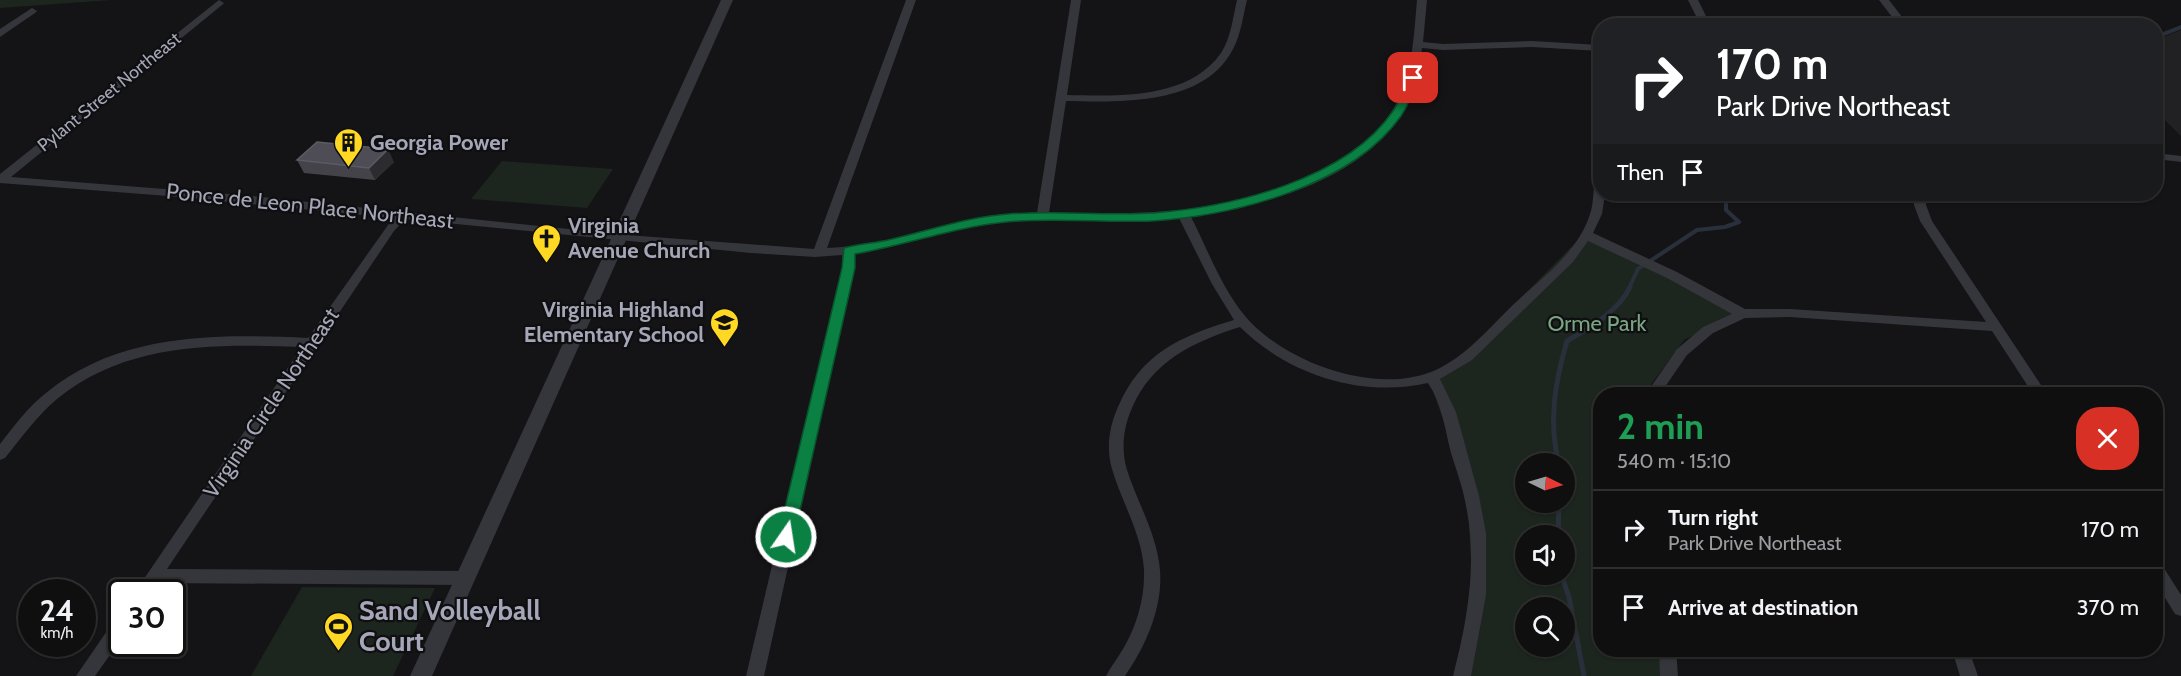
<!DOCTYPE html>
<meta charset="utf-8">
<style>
:root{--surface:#0f0f10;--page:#181819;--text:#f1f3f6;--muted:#9b9c9f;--line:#2f2f30}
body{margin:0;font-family:Cabin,sans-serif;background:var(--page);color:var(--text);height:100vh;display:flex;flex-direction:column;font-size:22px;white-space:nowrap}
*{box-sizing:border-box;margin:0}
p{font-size:20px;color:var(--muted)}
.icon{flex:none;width:33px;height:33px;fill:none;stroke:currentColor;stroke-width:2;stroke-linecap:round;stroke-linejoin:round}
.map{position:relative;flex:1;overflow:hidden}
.panel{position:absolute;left:1593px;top:387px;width:570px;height:270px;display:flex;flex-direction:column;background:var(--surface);border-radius:24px;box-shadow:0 2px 4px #0004,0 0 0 2px var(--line)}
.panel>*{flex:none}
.banner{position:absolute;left:1593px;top:18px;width:570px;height:183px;border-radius:24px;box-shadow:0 2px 4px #0004,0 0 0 2px var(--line);background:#202124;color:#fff;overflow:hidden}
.needle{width:39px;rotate:95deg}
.controls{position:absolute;left:1515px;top:453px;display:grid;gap:12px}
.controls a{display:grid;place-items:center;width:60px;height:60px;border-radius:50%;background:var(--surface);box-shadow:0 2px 4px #0004,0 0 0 2px var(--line);font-size:30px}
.speed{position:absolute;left:18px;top:579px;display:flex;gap:12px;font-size:30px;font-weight:700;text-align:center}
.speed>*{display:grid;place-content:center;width:78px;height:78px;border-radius:50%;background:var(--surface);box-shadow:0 2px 4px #0004,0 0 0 2px var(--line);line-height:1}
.speed small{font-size:15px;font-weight:400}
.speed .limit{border:3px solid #111;border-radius:9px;background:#fff;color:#111}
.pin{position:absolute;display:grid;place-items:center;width:51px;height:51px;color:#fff;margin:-26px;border-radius:12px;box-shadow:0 3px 9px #0006}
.me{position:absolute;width:66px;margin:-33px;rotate:13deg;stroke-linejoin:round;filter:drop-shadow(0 0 4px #0008)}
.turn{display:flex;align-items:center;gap:21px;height:126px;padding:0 24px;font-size:27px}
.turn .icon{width:78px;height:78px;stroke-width:2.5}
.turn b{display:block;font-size:42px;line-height:51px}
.then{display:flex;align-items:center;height:57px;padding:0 24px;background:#0003;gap:12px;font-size:22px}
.round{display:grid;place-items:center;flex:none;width:63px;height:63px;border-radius:24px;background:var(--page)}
.head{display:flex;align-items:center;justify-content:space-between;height:102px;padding:0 24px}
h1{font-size:36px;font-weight:800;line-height:45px;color:#1e9e55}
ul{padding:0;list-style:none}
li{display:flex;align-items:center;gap:18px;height:78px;padding:0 24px;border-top:2px solid var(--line)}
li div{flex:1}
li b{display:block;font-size:22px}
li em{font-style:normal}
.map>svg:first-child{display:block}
</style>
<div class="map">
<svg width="2181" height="676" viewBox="0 0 2181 676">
<rect width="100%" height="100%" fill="#141416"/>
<!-- built -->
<path fill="#212023" d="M 2181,30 L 2181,136 L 2156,111 L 2156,40 Z"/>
<!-- green -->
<g fill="#1c251e" fill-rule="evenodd">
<path d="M 0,0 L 112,0 L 0,8 Z"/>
<path d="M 502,161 L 613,169 L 587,208 L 471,199 Z"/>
<path d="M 1583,235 L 1739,313 L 1684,340 L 1644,394 L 1600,394 L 1600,650 L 1658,650 L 1662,676 L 1455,676 L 1473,598 L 1467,487 L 1432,388 ZM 1526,464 L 1564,464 L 1564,502 L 1526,502 ZM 1526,536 L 1564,536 L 1564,574 L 1526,574 ZM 1526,608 L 1564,608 L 1564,646 L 1526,646 Z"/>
<path d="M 302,587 L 435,588 L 393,676 L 251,676 Z"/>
</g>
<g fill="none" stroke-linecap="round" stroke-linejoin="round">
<!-- stream-far1 -->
<g stroke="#29303b" stroke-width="4">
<path d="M 2156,37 L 2181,27"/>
<path d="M 1629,288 L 1638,269 L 1697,230 L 1725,227 L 1739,222 L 1726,210 L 1726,194"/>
</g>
<!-- stream -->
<g stroke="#29303b" stroke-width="5">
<path d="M 1559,464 C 1548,422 1555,382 1567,341 C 1589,328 1619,311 1630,287"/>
<path d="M 1558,536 L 1559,502"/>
<path d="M 1561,574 L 1569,597 L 1584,676"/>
</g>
<!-- minor -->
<g fill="#35353c" fill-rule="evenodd">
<path d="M 219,0 L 224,3 L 222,5 L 11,177 L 241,195 L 627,235 L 814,249 L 906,0 L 916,0 L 827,248 C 898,245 965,215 1037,213 L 1071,0 L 1081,0 L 1067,95 C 1117,96 1188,100 1221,53 C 1231,38 1233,17 1237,0 L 1247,0 C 1243,16 1241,34 1233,49 C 1204,106 1120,102 1066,101 L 1049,213 C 1152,214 1260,216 1348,155 C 1369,140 1388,122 1399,98 C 1413,68 1414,33 1417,0 L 1427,0 L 1423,42 L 1443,44 L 1532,41 L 1600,45 L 1600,51 L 1532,47 L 1443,50 L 1422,48 C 1420,65 1417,82 1410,97 C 1376,177 1268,205 1191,217 C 1208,250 1221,287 1245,316 C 1285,364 1382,398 1440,368 C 1469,353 1491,326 1515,303 C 1542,278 1579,251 1590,214 C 1593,206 1593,196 1594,187 L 1600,183 L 1600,194 L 1605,194 L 1602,214 L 1593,233 L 1677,272 L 1745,309 L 1790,309 L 1986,322 L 1920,221 L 1914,205 L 1914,194 L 1926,194 L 1926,205 L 1932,221 L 2047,394 L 2033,394 L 1992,331 L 1790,317 L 1745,318 L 1713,333 L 1687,355 L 1660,394 L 1646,394 L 1677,349 L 1703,327 L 1732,314 L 1667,278 L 1588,241 L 1573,262 L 1472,360 L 1440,379 L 1456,412 L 1479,496 L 1486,533 L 1486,595 L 1471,676 L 1453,676 C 1467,622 1477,567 1467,511 C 1464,491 1457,472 1451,453 C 1445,429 1442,404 1428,383 C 1360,398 1289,375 1240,327 C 1193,342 1152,361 1132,408 C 1123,428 1121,450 1127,470 C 1138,504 1157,534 1160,570 C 1163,607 1146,646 1125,676 L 1106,676 C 1111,666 1118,658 1123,649 C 1137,626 1145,597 1144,570 C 1142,534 1122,503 1112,469 C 1106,448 1109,427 1118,407 C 1141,353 1181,336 1234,320 L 1212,284 L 1179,218 C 1116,224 1052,216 990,224 C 944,230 900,247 854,254 L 854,268 L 764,676 L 746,676 L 842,268 L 842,255 L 815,257 L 751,253 L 405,219 L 394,231 L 167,569 L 466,571 L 472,573 L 474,578 L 472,583 L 466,585 L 158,583 L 152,592 L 135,592 L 302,347 C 216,344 127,342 57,399 C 37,416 21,438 5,458 L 0,460 L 0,444 C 14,426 28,407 46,393 C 120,332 218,334 308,338 L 393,218 L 181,197 L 0,183 L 0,174 Z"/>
<path d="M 1688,0 L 1698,0 L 1711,26 L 1701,26 Z"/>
<path d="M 1879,0 L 1889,0 L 1909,26 L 1899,26 Z"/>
<path d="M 32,8 L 37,11 L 35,13 L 0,37 L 0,29 Z"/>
<path d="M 2156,153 L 2181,156 L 2181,162 L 2156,159 Z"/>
<path d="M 2156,563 L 2162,565 L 2181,595 L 2181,616 L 2175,614 L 2156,583 Z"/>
<path d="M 122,616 L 122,638 L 95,676 L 76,676 L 116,618 Z"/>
<path d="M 1659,650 L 1676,650 L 1678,676 L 1660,676 Z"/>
<path d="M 1952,650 L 1969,650 L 1978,676 L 1960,676 Z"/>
</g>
<!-- tertiary -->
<path fill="#35353c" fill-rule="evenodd" d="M 721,0 L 733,0 L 432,676 L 410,676 Z"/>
</g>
<!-- wall -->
<path fill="#434349" d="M 297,160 L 394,162 L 375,180 L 304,173 Z"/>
<!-- shaded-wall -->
<path fill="#2c2b30" d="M 388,149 L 394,162 L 375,180 L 369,168 Z"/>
<!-- building -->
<path fill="#4e4d55" stroke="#5c5b65" stroke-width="1.5" d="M 317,142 L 388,149 L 369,168 L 297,160 Z"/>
<!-- route -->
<path fill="#0b8043" stroke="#07532c" stroke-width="1.5" d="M 1413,75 L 1418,78 C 1414,91 1409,104 1401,116 C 1352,186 1233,216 1152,221 C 1104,223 1054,217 1006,222 C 955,227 906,245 855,254 L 855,268 L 794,537 L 792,542 L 786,544 L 781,542 L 778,537 L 842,268 L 844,248 C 858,244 874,243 888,240 C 928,231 967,217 1008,214 C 1056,210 1105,216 1153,213 C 1231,207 1346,180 1393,111 C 1400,101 1403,90 1408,78 Z"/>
<!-- icons -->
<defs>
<symbol id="building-pin" viewBox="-11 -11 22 30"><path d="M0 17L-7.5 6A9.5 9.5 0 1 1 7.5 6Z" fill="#ffd823" stroke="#0f0f11"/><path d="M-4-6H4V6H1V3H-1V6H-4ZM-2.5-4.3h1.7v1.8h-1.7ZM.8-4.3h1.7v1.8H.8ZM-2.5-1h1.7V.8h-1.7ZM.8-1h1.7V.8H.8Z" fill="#111"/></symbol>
<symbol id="church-pin" viewBox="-11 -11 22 30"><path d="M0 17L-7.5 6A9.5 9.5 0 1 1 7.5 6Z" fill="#ffd823" stroke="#0f0f11"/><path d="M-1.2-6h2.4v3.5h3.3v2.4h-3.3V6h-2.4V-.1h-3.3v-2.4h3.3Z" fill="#111"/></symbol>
<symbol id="school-pin" viewBox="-11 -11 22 30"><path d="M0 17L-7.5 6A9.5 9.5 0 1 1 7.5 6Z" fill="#ffd823" stroke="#0f0f11"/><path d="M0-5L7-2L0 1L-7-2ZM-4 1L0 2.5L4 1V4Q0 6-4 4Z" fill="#111"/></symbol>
<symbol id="stadium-pin" viewBox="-11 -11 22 30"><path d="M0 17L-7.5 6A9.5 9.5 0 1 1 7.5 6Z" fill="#ffd823" stroke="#0f0f11"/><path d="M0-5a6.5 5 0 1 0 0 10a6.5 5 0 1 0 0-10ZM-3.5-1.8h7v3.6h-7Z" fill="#111"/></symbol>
</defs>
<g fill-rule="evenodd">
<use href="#building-pin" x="332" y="126" width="33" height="45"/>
<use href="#church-pin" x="530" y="222" width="33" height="45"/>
<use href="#school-pin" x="708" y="306" width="33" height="45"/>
<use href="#stadium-pin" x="322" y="610" width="33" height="45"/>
</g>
<g text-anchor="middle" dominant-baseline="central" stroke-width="4.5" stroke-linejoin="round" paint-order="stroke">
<!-- far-street labels -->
<g font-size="18" fill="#a5a7b8" stroke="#0f0f11">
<text transform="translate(109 92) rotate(-39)">Pylant Street Northeast</text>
</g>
<!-- poi labels -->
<g font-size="22" font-weight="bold" fill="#a5a7b8" stroke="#0f0f11" text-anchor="start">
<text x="370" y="142">Georgia Power</text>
<text x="568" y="225">Virginia<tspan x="568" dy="25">Avenue Church</tspan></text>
<text x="704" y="309" text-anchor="end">Virginia Highland<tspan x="704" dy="25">Elementary School</tspan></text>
</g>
<!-- street labels -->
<g font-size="22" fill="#a5a7b8" stroke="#0f0f11">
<text transform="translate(310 206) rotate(6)">Ponce de Leon Place Northeast</text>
<text transform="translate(271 403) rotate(-56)">Virginia Circle Northeast</text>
</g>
<!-- park labels -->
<g font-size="22" fill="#7aa583" stroke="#0f0f11">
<text x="1597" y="323">Orme Park</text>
</g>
<!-- near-poi labels -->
<g font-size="27" font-weight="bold" fill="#a5a7b8" stroke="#0f0f11" text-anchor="start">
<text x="359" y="610">Sand Volleyball<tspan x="359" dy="31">Court</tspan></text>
</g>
</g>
</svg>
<div class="controls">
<a><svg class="needle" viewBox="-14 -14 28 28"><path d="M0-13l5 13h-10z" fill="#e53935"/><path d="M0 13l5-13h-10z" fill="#9b9c9f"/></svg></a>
<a><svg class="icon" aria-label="sound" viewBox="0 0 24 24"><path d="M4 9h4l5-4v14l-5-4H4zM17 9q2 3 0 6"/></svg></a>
<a><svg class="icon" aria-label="search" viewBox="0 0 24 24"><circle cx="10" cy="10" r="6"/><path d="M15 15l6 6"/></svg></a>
</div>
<div class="speed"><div>24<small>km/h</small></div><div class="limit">30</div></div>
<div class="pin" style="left:1413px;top:78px;background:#d93025"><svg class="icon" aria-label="arrive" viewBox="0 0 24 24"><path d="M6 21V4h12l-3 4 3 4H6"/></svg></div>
<svg class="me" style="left:786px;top:537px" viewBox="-20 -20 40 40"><circle r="17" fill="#0b8043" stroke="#fff" stroke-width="3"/><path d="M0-11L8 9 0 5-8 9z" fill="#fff"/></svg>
<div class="banner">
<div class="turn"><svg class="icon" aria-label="right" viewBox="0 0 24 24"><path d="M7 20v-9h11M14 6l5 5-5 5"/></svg><div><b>170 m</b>Park Drive Northeast</div></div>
<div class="then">Then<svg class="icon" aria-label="arrive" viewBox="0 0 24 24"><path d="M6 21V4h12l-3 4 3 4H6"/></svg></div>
</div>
<section class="panel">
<div class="head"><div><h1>2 min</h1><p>540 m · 15:10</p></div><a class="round" style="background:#d93025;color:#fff"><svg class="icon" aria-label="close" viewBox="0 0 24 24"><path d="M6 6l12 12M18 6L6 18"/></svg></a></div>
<ul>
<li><svg class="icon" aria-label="right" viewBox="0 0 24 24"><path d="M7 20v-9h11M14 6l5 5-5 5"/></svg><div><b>Turn right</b><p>Park Drive Northeast</p></div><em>170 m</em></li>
<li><svg class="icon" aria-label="arrive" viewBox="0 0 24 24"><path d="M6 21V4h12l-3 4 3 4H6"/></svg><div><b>Arrive at destination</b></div><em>370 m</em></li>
</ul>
</section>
</div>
